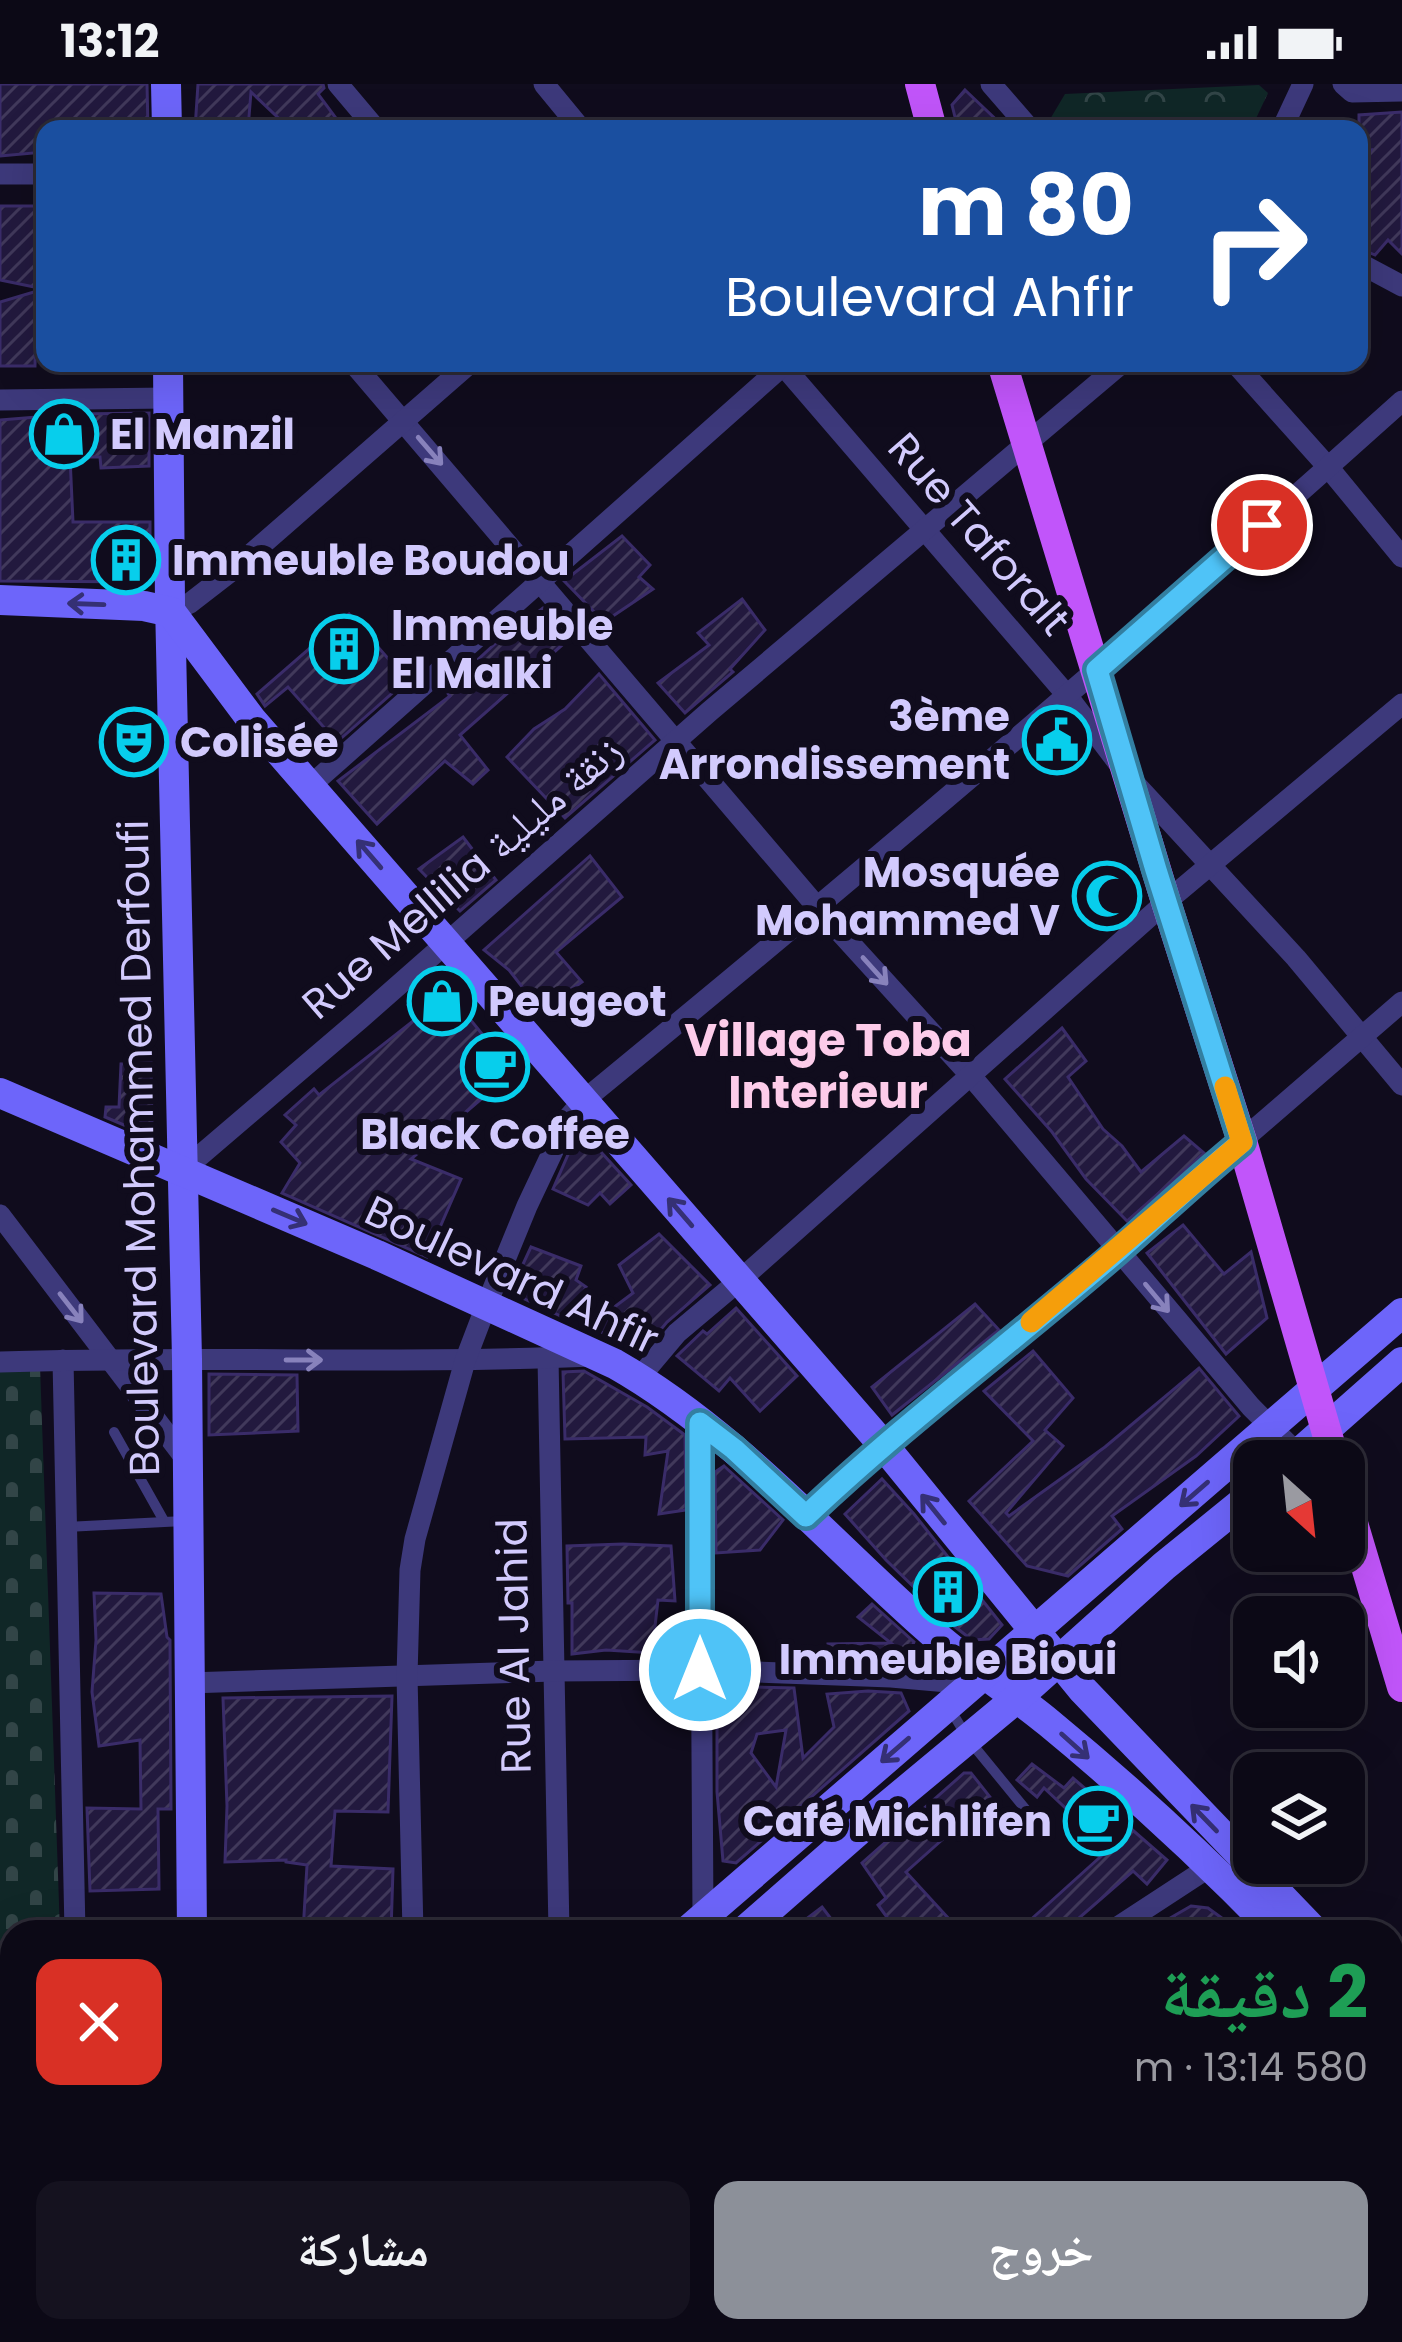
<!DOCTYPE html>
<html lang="ar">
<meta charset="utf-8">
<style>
:root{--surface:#0c0916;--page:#15121f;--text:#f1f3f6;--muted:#9a9aa1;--line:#2c2a35;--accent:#8c9099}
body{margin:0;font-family:Poppins,"Noto Naskh Arabic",sans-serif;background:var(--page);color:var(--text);direction:rtl;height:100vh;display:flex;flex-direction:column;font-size:45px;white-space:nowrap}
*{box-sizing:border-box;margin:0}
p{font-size:39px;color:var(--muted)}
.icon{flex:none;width:66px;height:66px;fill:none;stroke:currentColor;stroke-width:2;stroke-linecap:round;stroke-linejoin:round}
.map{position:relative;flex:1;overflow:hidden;direction:ltr}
.drawer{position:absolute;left:0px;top:1836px;width:1404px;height:423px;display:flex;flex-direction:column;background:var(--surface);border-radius:36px 36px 0 0;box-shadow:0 12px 48px #0002,0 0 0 3px var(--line);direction:rtl}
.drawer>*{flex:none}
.hud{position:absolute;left:36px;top:36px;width:1332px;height:252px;border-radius:24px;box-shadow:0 12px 48px #0002,0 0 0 3px var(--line);direction:rtl;background:#1a4fa0;color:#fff;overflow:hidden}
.needle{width:78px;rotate:153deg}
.fabs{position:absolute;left:1233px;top:1356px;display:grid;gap:24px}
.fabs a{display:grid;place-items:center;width:132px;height:132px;border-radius:24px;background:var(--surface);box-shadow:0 12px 48px #0002,0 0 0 3px var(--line);font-size:60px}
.pin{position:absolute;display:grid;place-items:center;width:102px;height:102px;color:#fff;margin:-51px;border:6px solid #fff;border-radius:50%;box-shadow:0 3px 12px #0007}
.me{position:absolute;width:132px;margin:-66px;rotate:0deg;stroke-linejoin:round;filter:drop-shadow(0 0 9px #0008)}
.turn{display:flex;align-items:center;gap:42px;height:252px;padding:0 36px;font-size:54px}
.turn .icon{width:156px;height:156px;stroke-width:2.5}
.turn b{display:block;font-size:84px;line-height:102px}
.round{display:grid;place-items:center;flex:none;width:126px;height:126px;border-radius:24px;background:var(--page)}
.summary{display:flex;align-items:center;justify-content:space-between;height:204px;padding:0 36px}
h1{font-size:72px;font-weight:700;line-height:90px;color:#1e9e55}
.action{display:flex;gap:24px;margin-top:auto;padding:24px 36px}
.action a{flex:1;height:138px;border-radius:24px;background:var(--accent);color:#fff;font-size:48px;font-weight:700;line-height:138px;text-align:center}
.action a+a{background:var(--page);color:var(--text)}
.status{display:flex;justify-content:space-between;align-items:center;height:84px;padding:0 60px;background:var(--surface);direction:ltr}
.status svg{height:33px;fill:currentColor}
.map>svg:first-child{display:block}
</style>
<div class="status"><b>13:12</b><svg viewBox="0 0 49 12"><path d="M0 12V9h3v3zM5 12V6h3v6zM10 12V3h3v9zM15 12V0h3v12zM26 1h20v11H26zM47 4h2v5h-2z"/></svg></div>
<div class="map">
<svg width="1402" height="2258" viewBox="0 0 1402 2258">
<defs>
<pattern id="forest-crowns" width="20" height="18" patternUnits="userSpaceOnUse" patternTransform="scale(3)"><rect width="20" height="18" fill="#102727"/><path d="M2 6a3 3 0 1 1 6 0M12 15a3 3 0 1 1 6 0" fill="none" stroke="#324547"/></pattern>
<pattern id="cemetery-stones" width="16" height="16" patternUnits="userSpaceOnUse" patternTransform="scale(3)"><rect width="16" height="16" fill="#102727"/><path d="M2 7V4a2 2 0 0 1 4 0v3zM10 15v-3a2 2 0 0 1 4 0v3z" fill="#324547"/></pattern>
<pattern id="building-hatch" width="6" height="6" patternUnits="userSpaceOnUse" patternTransform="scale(3)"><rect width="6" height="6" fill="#22193e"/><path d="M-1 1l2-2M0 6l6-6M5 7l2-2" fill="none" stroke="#41395b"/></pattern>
</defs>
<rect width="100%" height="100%" fill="#100c1d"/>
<!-- forest -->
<path fill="url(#forest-crowns)" d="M 1259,1 L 1268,9 L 1251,45 L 1049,45 L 1046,42 L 1065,10 Z"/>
<!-- cemetery -->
<path fill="url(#cemetery-stones)" d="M 40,1282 L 60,1848 L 12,1848 L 12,2180 L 0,2180 L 0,1285 Z"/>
<!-- building -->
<g fill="url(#building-hatch)" stroke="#3a2c69" stroke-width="3" fill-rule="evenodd">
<path d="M 0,0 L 147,0 L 148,45 L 45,45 L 45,68 L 0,72 Z"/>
<path d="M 198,0 L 323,0 L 324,4 L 318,10 L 344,45 L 290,45 L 251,8 L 248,45 L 195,45 Z"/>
<path d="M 965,6 L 1006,45 L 958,45 L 952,21 Z"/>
<path d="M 1402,28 L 1402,170 L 1388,156 L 1375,171 L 1359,164 L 1359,88 L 1371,66 L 1359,68 L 1359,31 Z"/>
<path d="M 0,122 L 45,122 L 45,237 L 36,237 L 35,282 L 0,282 L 0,218 L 44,205 L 0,196 Z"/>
<path d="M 149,329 L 149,382 L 101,384 L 100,373 L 70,373 L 73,438 L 150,438 L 150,498 L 0,497 L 0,336 L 74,330 Z"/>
<path d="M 622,452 L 650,481 L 639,493 L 653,505 L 604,538 L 564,497 Z"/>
<path d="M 742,515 L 765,546 L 730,585 L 733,588 L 685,629 L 658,599 L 709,561 L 698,549 Z"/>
<path d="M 543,524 L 569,555 L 460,651 L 488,686 L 473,700 L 445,677 L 377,740 L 338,697 L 450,612 L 445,606 L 496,559 Z"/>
<path d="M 349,530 L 407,596 L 337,658 L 288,603 L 265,622 L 257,610 Z"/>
<path d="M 599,590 L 655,656 L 565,734 L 507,673 L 534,645 L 565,625 Z"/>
<path d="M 463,753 L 496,796 L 460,827 L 419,785 Z"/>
<path d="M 590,772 L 622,813 L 556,868 L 582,898 L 541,927 L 509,886 L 484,866 Z"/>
<path d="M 439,897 L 513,988 L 411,1075 L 461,1095 L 427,1173 L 282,1109 L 300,1079 L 281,1058 L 296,1041 L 285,1031 L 314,1005 L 319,1011 L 417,934 L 408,921 Z"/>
<path d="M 1062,944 L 1086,977 L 1068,993 L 1103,1045 L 1122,1062 L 1141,1088 L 1184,1052 L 1204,1069 L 1127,1137 L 1086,1095 L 1052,1048 L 1005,995 Z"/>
<path d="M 151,979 L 152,1044 L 145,1050 L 105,1033 L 106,1023 L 119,1023 L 121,980 Z"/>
<path d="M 590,1056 L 631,1101 L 610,1120 L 600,1109 L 588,1121 L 553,1105 L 574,1057 Z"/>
<path d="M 1183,1141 L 1224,1190 L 1251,1168 L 1267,1234 L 1226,1270 L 1147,1169 Z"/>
<path d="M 659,1150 L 710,1201 L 667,1238 L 642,1268 L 589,1242 L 633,1209 L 619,1181 Z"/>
<path d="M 531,1163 L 581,1182 L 576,1196 L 586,1203 L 567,1235 L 510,1208 Z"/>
<path d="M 975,1220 L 999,1246 L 892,1331 L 872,1303 Z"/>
<path d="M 736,1224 L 797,1292 L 760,1327 L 730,1294 L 719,1307 L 677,1272 L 703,1247 L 707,1250 Z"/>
<path d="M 1033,1267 L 1073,1314 L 1045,1346 L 1063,1362 L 1006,1429 L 1009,1432 L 1105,1363 L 1199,1284 L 1239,1332 L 1196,1372 L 1112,1432 L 1122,1445 L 1068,1492 L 1027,1482 L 969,1417 L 1033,1357 L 984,1307 Z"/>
<path d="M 584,1287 L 647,1323 L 685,1351 L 686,1426 L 659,1430 L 668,1367 L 645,1371 L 646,1353 L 565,1355 L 563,1288 Z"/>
<path d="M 209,1290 L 297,1291 L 298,1347 L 209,1351 Z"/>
<path d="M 724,1382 L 783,1436 L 760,1466 L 716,1469 L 715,1388 Z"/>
<path d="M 882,1395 L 914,1430 L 1002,1541 L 989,1555 L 972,1556 L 954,1542 L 886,1476 L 845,1430 Z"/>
<path d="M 623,1460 L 671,1462 L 675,1517 L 658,1516 L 652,1569 L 606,1566 L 572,1570 L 572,1519 L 568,1519 L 567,1462 Z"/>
<path d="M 94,1509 L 161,1510 L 167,1553 L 170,1556 L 171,1725 L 158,1725 L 159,1805 L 90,1807 L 87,1724 L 141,1725 L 140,1656 L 99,1662 L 92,1608 L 96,1556 Z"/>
<path d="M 872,1520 L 914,1558 L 906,1577 L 828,1576 L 828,1560 L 891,1559 L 858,1533 Z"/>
<path d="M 717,1602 L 794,1604 L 803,1674 L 834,1643 L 827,1610 L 868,1607 L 901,1609 L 909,1627 L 736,1779 L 723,1777 L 717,1708 ZM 786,1646 L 776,1703 L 751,1669 L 757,1650 Z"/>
<path d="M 392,1612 L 388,1728 L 335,1727 L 331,1782 L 393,1785 L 391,1848 L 303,1848 L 307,1781 L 286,1778 L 286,1776 L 225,1778 L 227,1722 L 223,1614 Z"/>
<path d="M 1032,1680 L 1064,1704 L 1073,1694 L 1167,1776 L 1147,1800 L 1133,1787 L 1063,1848 L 1017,1848 L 1109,1765 L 1044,1704 L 1037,1713 L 1017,1696 Z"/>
<path d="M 964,1689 L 971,1689 L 990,1713 L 906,1788 L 961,1848 L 872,1848 L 889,1836 L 878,1821 L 886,1814 L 862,1779 Z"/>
<path d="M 1191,1822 L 1208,1824 L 1241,1848 L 1146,1848 Z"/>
<path d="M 822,1823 L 841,1848 L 789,1848 Z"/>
</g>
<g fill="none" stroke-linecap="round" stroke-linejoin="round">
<!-- lane -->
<g stroke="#3d397b" stroke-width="10">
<path d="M 114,1348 L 164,1437"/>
<path d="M 66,1443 L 184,1437"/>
<path d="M 949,1623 L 968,1655 L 1036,1738"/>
</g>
<!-- street -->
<g stroke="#3d397b" stroke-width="21">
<path d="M 338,0 L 376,45"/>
<path d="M 544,0 L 581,45"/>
<path d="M 991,0 L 1030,45"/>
<path d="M 1343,0 L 1352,8 L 1402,7"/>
<path d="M 1282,45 L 1303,0"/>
<path d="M 0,90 L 45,90"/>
<path d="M 1359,179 L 1402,202"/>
<path d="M 353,279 L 818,824 L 971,992 L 1251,1323 L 1305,1377"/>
<path d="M 781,279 L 1066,610 L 1128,692 L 1296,874 L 1402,1001"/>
<path d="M 1235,279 L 1328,383 L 1402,473"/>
<path d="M 0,316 L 168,314"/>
<path d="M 171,528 L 190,519 L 234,485 L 470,279"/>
<path d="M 310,702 L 786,279"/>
<path d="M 182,1087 L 360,935 L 710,627 L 1122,279"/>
<path d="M 0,1131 L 188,1378"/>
<path d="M 548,1274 L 559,1848"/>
<path d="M 63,1276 L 75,1848"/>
<path d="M 0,1278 C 198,1271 396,1281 593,1272"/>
<path d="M 639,1294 L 677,1249 L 740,1196 L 1166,818 L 1402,620"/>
<path d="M 700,1339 L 703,1833 L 706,1842"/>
<path d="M 806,1432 L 884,1362 L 1117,1167 L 1166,1122 L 1402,918"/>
<path d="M 189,1599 L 553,1587 L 701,1586 L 891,1593 L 971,1600"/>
<path d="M 413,1848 L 407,1592 L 410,1486 L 415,1455 L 465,1277 L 486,1222 L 527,1122 L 569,1033 L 583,1017 C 861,789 1135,557 1402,317"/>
<path d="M 1110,1848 L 1211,1782"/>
<path d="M 0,2181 L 12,2181"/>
<path d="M 1392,2181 L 1402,2175"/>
<path d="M 317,2247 L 331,2258"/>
<path d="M 929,2247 L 936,2258"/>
<path d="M 514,2258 L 528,2247"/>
<path d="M 827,2258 L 846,2247"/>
<path d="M 1260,2258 L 1278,2247"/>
</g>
<!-- secondary -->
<g stroke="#6d65fa" stroke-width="30">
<path d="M 166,0 L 167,45"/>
<path d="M 168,279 L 170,519 L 187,1275 L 192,1848"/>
<path d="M 0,516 L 144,522 L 171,528 L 251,635 L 884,1362 L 1082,1605 L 1315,1848"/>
<path d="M 0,1009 L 377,1171 L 615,1280 C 734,1348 825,1454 927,1544 C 965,1579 1009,1606 1049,1639 C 1128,1704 1205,1775 1276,1848"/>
<path d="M 1290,1377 L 1402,1278"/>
<path d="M 686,1848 L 1402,1229"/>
<path d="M 743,1848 L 881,1727 L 1017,1614 L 1164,1482 L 1254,1409"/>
<path d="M 1392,1930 L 1402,1941"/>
<path d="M 1392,1965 L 1402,1976"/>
<path d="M 210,2258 L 223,2247"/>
<path d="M 267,2258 L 280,2247"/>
</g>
<!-- primary -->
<g stroke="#c155fa" stroke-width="30">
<path d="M 920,0 L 932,45"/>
<path d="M 1002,279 L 1166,818 L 1242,1057 L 1335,1377"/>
<path d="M 1344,1409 L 1402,1603"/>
</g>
</g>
<!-- one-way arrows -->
<defs><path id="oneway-shaft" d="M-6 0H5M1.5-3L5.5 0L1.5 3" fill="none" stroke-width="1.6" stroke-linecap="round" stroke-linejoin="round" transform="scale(3)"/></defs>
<g stroke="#8882bc">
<use href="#oneway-shaft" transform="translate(430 367) rotate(49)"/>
<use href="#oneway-shaft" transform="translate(875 887) rotate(48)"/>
<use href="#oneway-shaft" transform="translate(1157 1214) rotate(50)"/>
<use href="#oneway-shaft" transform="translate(71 1224) rotate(52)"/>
<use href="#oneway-shaft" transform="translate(304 1276)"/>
</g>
<g stroke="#353075">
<use href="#oneway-shaft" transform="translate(86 520) rotate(-178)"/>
<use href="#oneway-shaft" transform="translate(369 770) rotate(-131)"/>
<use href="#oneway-shaft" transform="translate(680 1128) rotate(-131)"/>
<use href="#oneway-shaft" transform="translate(290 1133) rotate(23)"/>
<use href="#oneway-shaft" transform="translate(1194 1410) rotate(139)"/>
<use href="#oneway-shaft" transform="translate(933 1425) rotate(-129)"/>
<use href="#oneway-shaft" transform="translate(1075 1662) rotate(42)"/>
<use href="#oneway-shaft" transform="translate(895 1666) rotate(139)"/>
<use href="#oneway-shaft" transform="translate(1204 1734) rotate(-134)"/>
</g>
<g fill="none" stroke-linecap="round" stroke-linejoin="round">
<defs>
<path id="route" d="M 700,1586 L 700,1339 L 734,1365 L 806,1432 C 905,1338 1014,1257 1117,1168 C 1159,1131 1199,1093 1242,1058 L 1156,786 L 1097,586 L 1262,441"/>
</defs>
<!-- route casing -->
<use href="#route" stroke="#337fa1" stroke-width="30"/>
<!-- route -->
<use href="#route" stroke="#4fc3f7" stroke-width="21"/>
<!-- slow -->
<path stroke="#f59e0b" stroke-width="21" d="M 1031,1238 L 1242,1058 L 1225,1003"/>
</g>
<!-- icons -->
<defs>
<symbol id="shop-ring" viewBox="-11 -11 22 22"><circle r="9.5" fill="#100c1d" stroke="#07ceec" stroke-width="1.5"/><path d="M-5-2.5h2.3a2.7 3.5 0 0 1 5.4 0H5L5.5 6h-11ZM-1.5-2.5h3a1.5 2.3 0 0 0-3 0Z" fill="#07ceec"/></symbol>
<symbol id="building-ring" viewBox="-11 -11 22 22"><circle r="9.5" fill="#100c1d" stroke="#07ceec" stroke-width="1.5"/><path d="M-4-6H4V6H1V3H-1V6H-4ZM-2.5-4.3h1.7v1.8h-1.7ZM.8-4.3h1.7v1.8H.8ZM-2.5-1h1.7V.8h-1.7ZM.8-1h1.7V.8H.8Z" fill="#07ceec"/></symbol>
<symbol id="civic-ring" viewBox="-11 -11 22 22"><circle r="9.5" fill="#100c1d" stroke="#07ceec" stroke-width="1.5"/><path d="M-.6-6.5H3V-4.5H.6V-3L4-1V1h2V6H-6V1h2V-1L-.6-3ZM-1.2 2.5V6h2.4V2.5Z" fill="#07ceec"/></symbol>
<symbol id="theatre-ring" viewBox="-11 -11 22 22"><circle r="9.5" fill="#100c1d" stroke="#07ceec" stroke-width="1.5"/><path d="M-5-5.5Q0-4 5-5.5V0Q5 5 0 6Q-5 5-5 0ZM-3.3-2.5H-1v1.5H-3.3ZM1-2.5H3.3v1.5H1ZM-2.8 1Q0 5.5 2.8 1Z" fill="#07ceec"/></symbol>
<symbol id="mosque-ring" viewBox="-11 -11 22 22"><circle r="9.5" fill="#100c1d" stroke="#07ceec" stroke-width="1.5"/><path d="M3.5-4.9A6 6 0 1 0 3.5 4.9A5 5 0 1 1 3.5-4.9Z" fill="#07ceec"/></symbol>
<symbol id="cafe-ring" viewBox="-11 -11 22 22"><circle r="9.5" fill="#100c1d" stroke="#07ceec" stroke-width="1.5"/><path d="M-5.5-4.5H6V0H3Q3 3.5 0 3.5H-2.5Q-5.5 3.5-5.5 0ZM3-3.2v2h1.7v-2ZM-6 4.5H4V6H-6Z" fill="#07ceec"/></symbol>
</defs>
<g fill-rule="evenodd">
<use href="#shop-ring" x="26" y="312" width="76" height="76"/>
<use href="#building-ring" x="88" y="438" width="76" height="76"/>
<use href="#building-ring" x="306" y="527" width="76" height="76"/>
<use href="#civic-ring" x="1019" y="618" width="76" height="76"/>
<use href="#theatre-ring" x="96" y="620" width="76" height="76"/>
<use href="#mosque-ring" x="1069" y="774" width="76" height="76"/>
<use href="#shop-ring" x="404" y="879" width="76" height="76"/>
<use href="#cafe-ring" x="457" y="945" width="76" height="76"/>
<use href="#building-ring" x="910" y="1470" width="76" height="76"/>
<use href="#cafe-ring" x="1060" y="1699" width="76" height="76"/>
</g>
<g text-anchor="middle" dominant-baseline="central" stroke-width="12" stroke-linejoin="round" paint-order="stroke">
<!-- poi labels -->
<g font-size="42" font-weight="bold" fill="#d2cafd" stroke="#100c1d" text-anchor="start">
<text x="110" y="350">El Manzil</text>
<text x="172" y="476">Immeuble Boudou</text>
<text x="391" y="541">Immeuble<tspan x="391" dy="48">El Malki</tspan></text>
<text x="1010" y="632" text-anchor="end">3ème<tspan x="1010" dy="48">Arrondissement</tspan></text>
<text x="180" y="658">Colisée</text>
<text x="1060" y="788" text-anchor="end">Mosquée<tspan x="1060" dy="48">Mohammed V</tspan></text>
<text x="488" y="917">Peugeot</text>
<text x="495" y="1050" text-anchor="middle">Black Coffee</text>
<text x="948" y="1575" text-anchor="middle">Immeuble Bioui</text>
<text x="1052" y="1737" text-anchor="end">Café Michlifen</text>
</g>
<!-- street labels -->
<g font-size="42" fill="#d2cafd" stroke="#100c1d">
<text transform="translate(979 450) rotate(49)">Rue Taforalt</text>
<text transform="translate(462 793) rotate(-41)">Rue Mellilia زنقة مليلية</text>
<text transform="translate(139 1064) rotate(-91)">Boulevard Mohammed Derfoufi</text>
<text transform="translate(512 1191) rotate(25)">Boulevard Ahfir</text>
<text transform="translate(514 1562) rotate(-91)">Rue Al Jahid</text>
</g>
<!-- neighbourhood labels -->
<g font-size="45" font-weight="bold" fill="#fdccea" stroke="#100c1d">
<text x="828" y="956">Village Toba<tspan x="828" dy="52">Interieur</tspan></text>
</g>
</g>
</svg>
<div class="fabs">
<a><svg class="needle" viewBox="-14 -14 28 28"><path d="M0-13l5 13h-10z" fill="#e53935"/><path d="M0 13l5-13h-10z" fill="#9a9aa1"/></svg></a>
<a><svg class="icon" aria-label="sound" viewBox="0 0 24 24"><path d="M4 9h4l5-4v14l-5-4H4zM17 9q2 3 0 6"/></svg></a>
<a><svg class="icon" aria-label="layers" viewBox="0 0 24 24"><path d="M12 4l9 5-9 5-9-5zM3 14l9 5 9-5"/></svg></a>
</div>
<div class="pin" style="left:1262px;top:441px;background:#d93025"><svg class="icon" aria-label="arrive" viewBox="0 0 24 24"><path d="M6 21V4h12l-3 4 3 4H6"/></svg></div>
<svg class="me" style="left:700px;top:1586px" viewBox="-20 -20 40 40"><circle r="17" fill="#4fc3f7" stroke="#fff" stroke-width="3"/><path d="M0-11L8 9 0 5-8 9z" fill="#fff"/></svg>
<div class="hud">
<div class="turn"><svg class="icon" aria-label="right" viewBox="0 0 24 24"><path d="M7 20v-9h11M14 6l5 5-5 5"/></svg><div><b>80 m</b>Boulevard Ahfir</div></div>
</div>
<section class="drawer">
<div class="summary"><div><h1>2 دقيقة</h1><p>580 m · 13:14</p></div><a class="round" style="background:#d93025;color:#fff"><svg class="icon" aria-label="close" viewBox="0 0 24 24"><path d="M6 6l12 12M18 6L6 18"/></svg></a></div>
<div class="action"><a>خروج</a><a>مشاركة</a></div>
</section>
</div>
